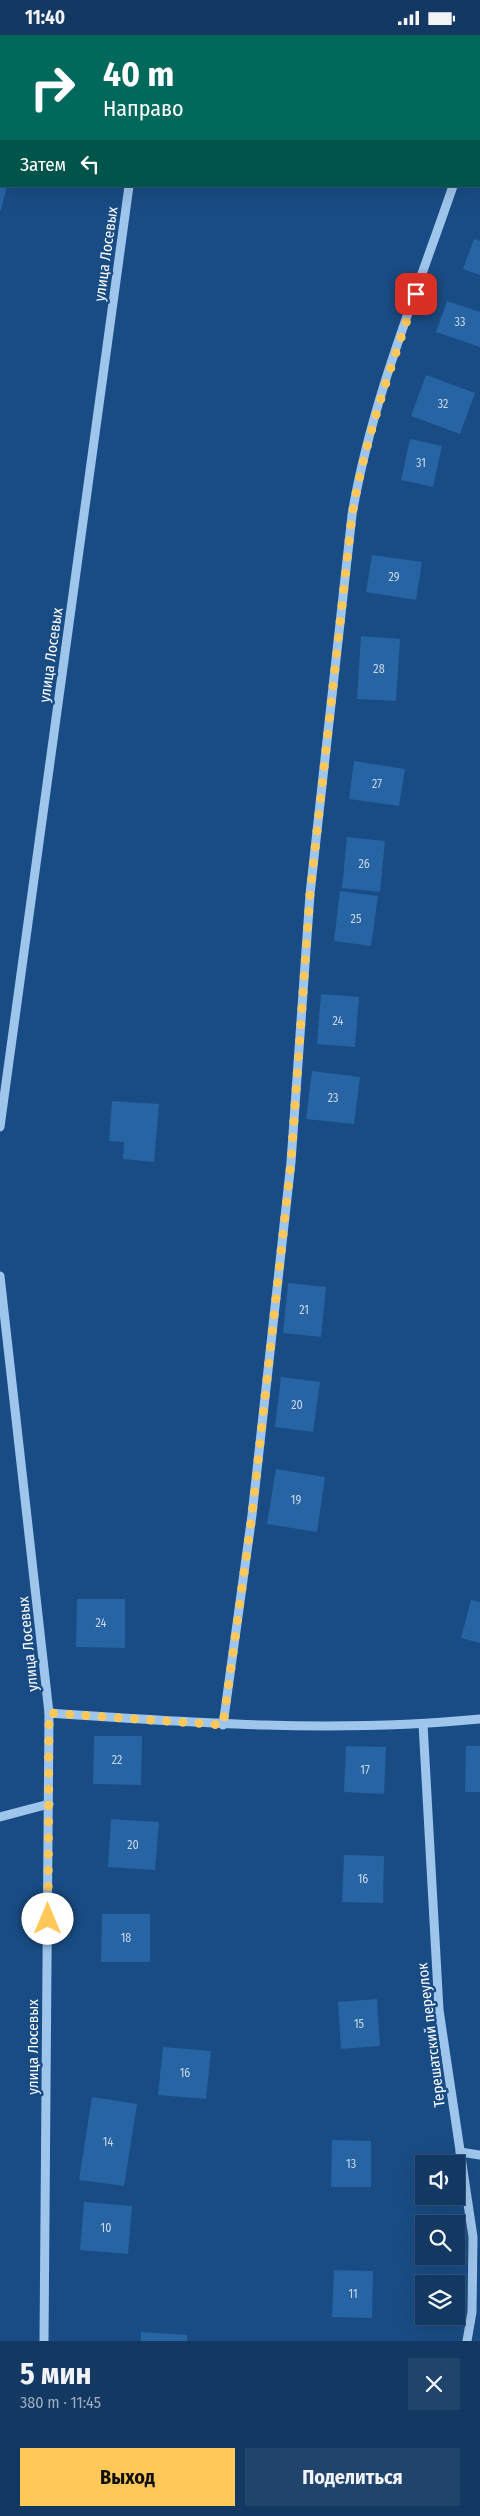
<!DOCTYPE html>
<html lang="ru">
<meta charset="utf-8">
<style>
:root{--surface:#133963;--page:#20446c;--text:#f1f3f6;--muted:#9dacbe;--line:#325378;--accent:#ffc859}
body{margin:0;font-family:"Fira Sans Condensed",sans-serif;background:var(--page);color:var(--text);height:100vh;display:flex;flex-direction:column;font-size:19px;white-space:nowrap}
*{box-sizing:border-box;margin:0}
p{font-size:16px;color:var(--muted)}
.icon{flex:none;width:28px;height:28px;fill:none;stroke:currentColor;stroke-width:2;stroke-linecap:round;stroke-linejoin:round}
.map{position:relative;height:2306px;overflow:hidden}
.panel{display:flex;flex-direction:column;background:var(--surface);flex:1}
.panel>*{flex:none}
.guide{position:absolute;left:0px;top:0px;width:480px;height:152px;box-shadow:0 5px 20px #0002,0 0 0 1px var(--line);background:#00695c;color:#fff;overflow:hidden}
.controls{position:absolute;left:415px;top:2120px;display:grid;gap:10px}
.controls a{display:grid;place-items:center;width:50px;height:50px;border-radius:0px;background:var(--surface);box-shadow:0 5px 20px #0002,0 0 0 1px var(--line);font-size:25px}
.pin{position:absolute;display:grid;place-items:center;width:42px;height:42px;color:#fff;margin:-21px;border-radius:10px;box-shadow:0 2px 8px #0006}
.me{position:absolute;width:55px;margin:-28px;rotate:0deg;stroke-linejoin:round;filter:drop-shadow(0 0 4px #0008)}
.turn{display:flex;align-items:center;gap:18px;height:105px;padding:0 20px;font-size:22px}
.turn .icon{width:65px;height:65px;stroke-width:2.5}
.turn b{display:block;font-size:35px;line-height:42px}
.then{display:flex;align-items:center;height:48px;padding:0 20px;background:#0003;gap:10px;font-size:19px}
.round{display:grid;place-items:center;flex:none;width:52px;height:52px;border-radius:0px;background:var(--page)}
.headline{display:flex;align-items:center;justify-content:space-between;height:85px;padding:0 20px}
h1{font-size:30px;font-weight:700;line-height:38px}
.primary-button{display:flex;gap:10px;margin-top:auto;padding:10px 20px}
.primary-button a{flex:1;height:58px;border-radius:0px;background:var(--accent);color:#111;font-size:20px;font-weight:700;line-height:58px;text-align:center}
.primary-button a+a{background:var(--page);color:var(--text)}
.status{display:flex;justify-content:space-between;align-items:center;height:35px;padding:0 25px;background:var(--surface);direction:ltr}
.status svg{height:14px;fill:currentColor}
.map>svg:first-child{display:block}
</style>
<div class="status"><b>11:40</b><svg viewBox="0 0 49 12"><path d="M0 12V9h3v3zM5 12V6h3v6zM10 12V3h3v9zM15 12V0h3v12zM26 1h20v11H26zM47 4h2v5h-2z"/></svg></div>
<div class="map">
<svg width="480" height="2306" viewBox="0 0 480 2306">
<rect width="100%" height="100%" fill="#194c84"/>
<!-- building -->
<g fill="#2764a3">
<path d="M 0,151 L 7,151 L 1,175 L 0,175 Z"/>
<path d="M 474,204 L 480,206 L 480,240 L 463,234 Z"/>
<path d="M 447,266 L 480,277 L 480,312 L 436,297 Z"/>
<path d="M 426,340 L 475,358 L 460,399 L 411,381 Z"/>
<path d="M 410,404 L 442,411 L 433,452 L 401,445 Z"/>
<path d="M 372,520 L 422,527 L 416,565 L 366,557 Z"/>
<path d="M 361,601 L 400,604 L 396,666 L 357,664 Z"/>
<path d="M 354,726 L 405,734 L 399,771 L 349,764 Z"/>
<path d="M 347,802 L 385,806 L 380,857 L 342,853 Z"/>
<path d="M 340,856 L 378,861 L 371,911 L 334,906 Z"/>
<path d="M 321,959 L 359,962 L 355,1012 L 317,1009 Z"/>
<path d="M 312,1036 L 360,1042 L 354,1089 L 306,1084 Z"/>
<path d="M 112,1066 L 159,1069 L 154,1127 L 123,1124 L 124,1107 L 109,1106 Z"/>
<path d="M 288,1248 L 326,1252 L 321,1302 L 283,1298 Z"/>
<path d="M 281,1342 L 320,1347 L 313,1397 L 275,1392 Z"/>
<path d="M 276,1434 L 325,1442 L 317,1497 L 267,1489 Z"/>
<path d="M 77,1564 L 125,1564 L 125,1613 L 76,1612 Z"/>
<path d="M 471,1565 L 480,1567 L 480,1608 L 461,1603 Z"/>
<path d="M 94,1701 L 142,1701 L 141,1750 L 93,1749 Z"/>
<path d="M 346,1711 L 386,1712 L 384,1759 L 344,1757 Z"/>
<path d="M 466,1711 L 480,1711 L 480,1757 L 465,1757 Z"/>
<path d="M 111,1784 L 159,1787 L 155,1835 L 108,1832 Z"/>
<path d="M 344,1820 L 384,1821 L 383,1868 L 342,1867 Z"/>
<path d="M 102,1879 L 150,1879 L 150,1927 L 101,1927 Z"/>
<path d="M 377,1964 L 380,2011 L 341,2014 L 338,1967 Z"/>
<path d="M 163,2012 L 211,2016 L 206,2064 L 158,2060 Z"/>
<path d="M 92,2062 L 137,2069 L 124,2151 L 79,2145 Z"/>
<path d="M 332,2105 L 371,2106 L 371,2152 L 331,2152 Z"/>
<path d="M 84,2167 L 132,2171 L 128,2219 L 80,2215 Z"/>
<path d="M 334,2235 L 373,2236 L 372,2283 L 332,2282 Z"/>
<path d="M 141,2297 L 187,2300 L 187,2306 L 141,2306 Z"/>
</g>
<g fill="none" stroke-linecap="round" stroke-linejoin="round">
<!-- minor -->
<g stroke="#9ec5ec" stroke-width="9">
<path d="M 153,1 L 153,0"/>
<path d="M 479,138 L 480,138"/>
<path d="M 0,1092 L 129,151"/>
<path d="M 0,1241 L 49,1678 L 44,2306"/>
<path d="M 49,1678 C 192,1688 337,1698 480,1684"/>
<path d="M 423,1689 L 439,1975 L 473,2202 L 472,2277 L 467,2306"/>
<path d="M 223,1690 L 252,1480 L 291,1127 L 310,859 L 352,480 C 371,367 416,259 453,151"/>
<path d="M 0,1782 L 49,1769"/>
<path d="M 460,2117 L 480,2120"/>
</g>
</g>
<g fill="none" stroke-linecap="round" stroke-linejoin="round">
<!-- route -->
<path stroke="#ffc859" stroke-width="9" stroke-dasharray="0 16.2" d="M 48,1884 L 49,1678 L 223,1690 L 252,1480 L 291,1127 L 310,859 L 352,480 C 365,404 391,332 416,259"/>
</g>
<g text-anchor="middle" dominant-baseline="central" stroke-width="5" stroke-linejoin="round" paint-order="stroke">
<!-- number labels -->
<g font-size="12" fill="#c9d8e8">
<text x="460" y="287">33</text>
<text x="443" y="369">32</text>
<text x="421" y="428">31</text>
<text x="394" y="542">29</text>
<text x="379" y="634">28</text>
<text x="377" y="749">27</text>
<text x="364" y="829">26</text>
<text x="356" y="884">25</text>
<text x="338" y="986">24</text>
<text x="333" y="1063">23</text>
<text x="304" y="1275">21</text>
<text x="297" y="1370">20</text>
<text x="296" y="1465">19</text>
<text x="101" y="1588">24</text>
<text x="117" y="1725">22</text>
<text x="365" y="1735">17</text>
<text x="133" y="1810">20</text>
<text x="363" y="1844">16</text>
<text x="126" y="1903">18</text>
<text x="359" y="1989">15</text>
<text x="185" y="2038">16</text>
<text x="108" y="2107">14</text>
<text x="351" y="2129">13</text>
<text x="106" y="2193">10</text>
<text x="353" y="2259">11</text>
</g>
<!-- street labels -->
<g font-size="15" fill="#fff" stroke="#194c84">
<text transform="translate(106 219) rotate(-82)">улица Лосевых</text>
<text transform="translate(51 620) rotate(-82)">улица Лосевых</text>
<text transform="translate(28 1609) rotate(-96)">улица Лосевых</text>
<text transform="translate(431 2000) rotate(-97)">Терешатский переулок</text>
<text transform="translate(33 2012) rotate(-90)">улица Лосевых</text>
</g>
</g>
</svg>
<div class="controls">
<a><svg class="icon" aria-label="sound" viewBox="0 0 24 24"><path d="M4 9h4l5-4v14l-5-4H4zM17 9q2 3 0 6"/></svg></a>
<a><svg class="icon" aria-label="search" viewBox="0 0 24 24"><circle cx="10" cy="10" r="6"/><path d="M15 15l6 6"/></svg></a>
<a><svg class="icon" aria-label="layers" viewBox="0 0 24 24"><path d="M12 4l9 5-9 5-9-5zM3 14l9 5 9-5"/></svg></a>
</div>
<div class="pin" style="left:416px;top:259px;background:#d93025"><svg class="icon" aria-label="arrive" viewBox="0 0 24 24"><path d="M6 21V4h12l-3 4 3 4H6"/></svg></div>
<svg class="me" style="left:48px;top:1884px" viewBox="-20 -20 40 40"><circle r="19" fill="#fff"/><path d="M0-13L10 11 0 6-10 11z" fill="#ffc859"/></svg>
<div class="guide">
<div class="turn"><svg class="icon" aria-label="right" viewBox="0 0 24 24"><path d="M7 20v-9h11M14 6l5 5-5 5"/></svg><div><b>40 m</b>Направо</div></div>
<div class="then">Затем<svg class="icon" aria-label="left" viewBox="0 0 24 24"><path d="M17 20v-9H6M10 6l-5 5 5 5"/></svg></div>
</div>
</div>
<section class="panel">
<div class="headline"><div><h1>5 мин</h1><p>380 m · 11:45</p></div><a class="round"><svg class="icon" aria-label="close" viewBox="0 0 24 24"><path d="M6 6l12 12M18 6L6 18"/></svg></a></div>
<div class="primary-button"><a>Выход</a><a>Поделиться</a></div>
</section>
